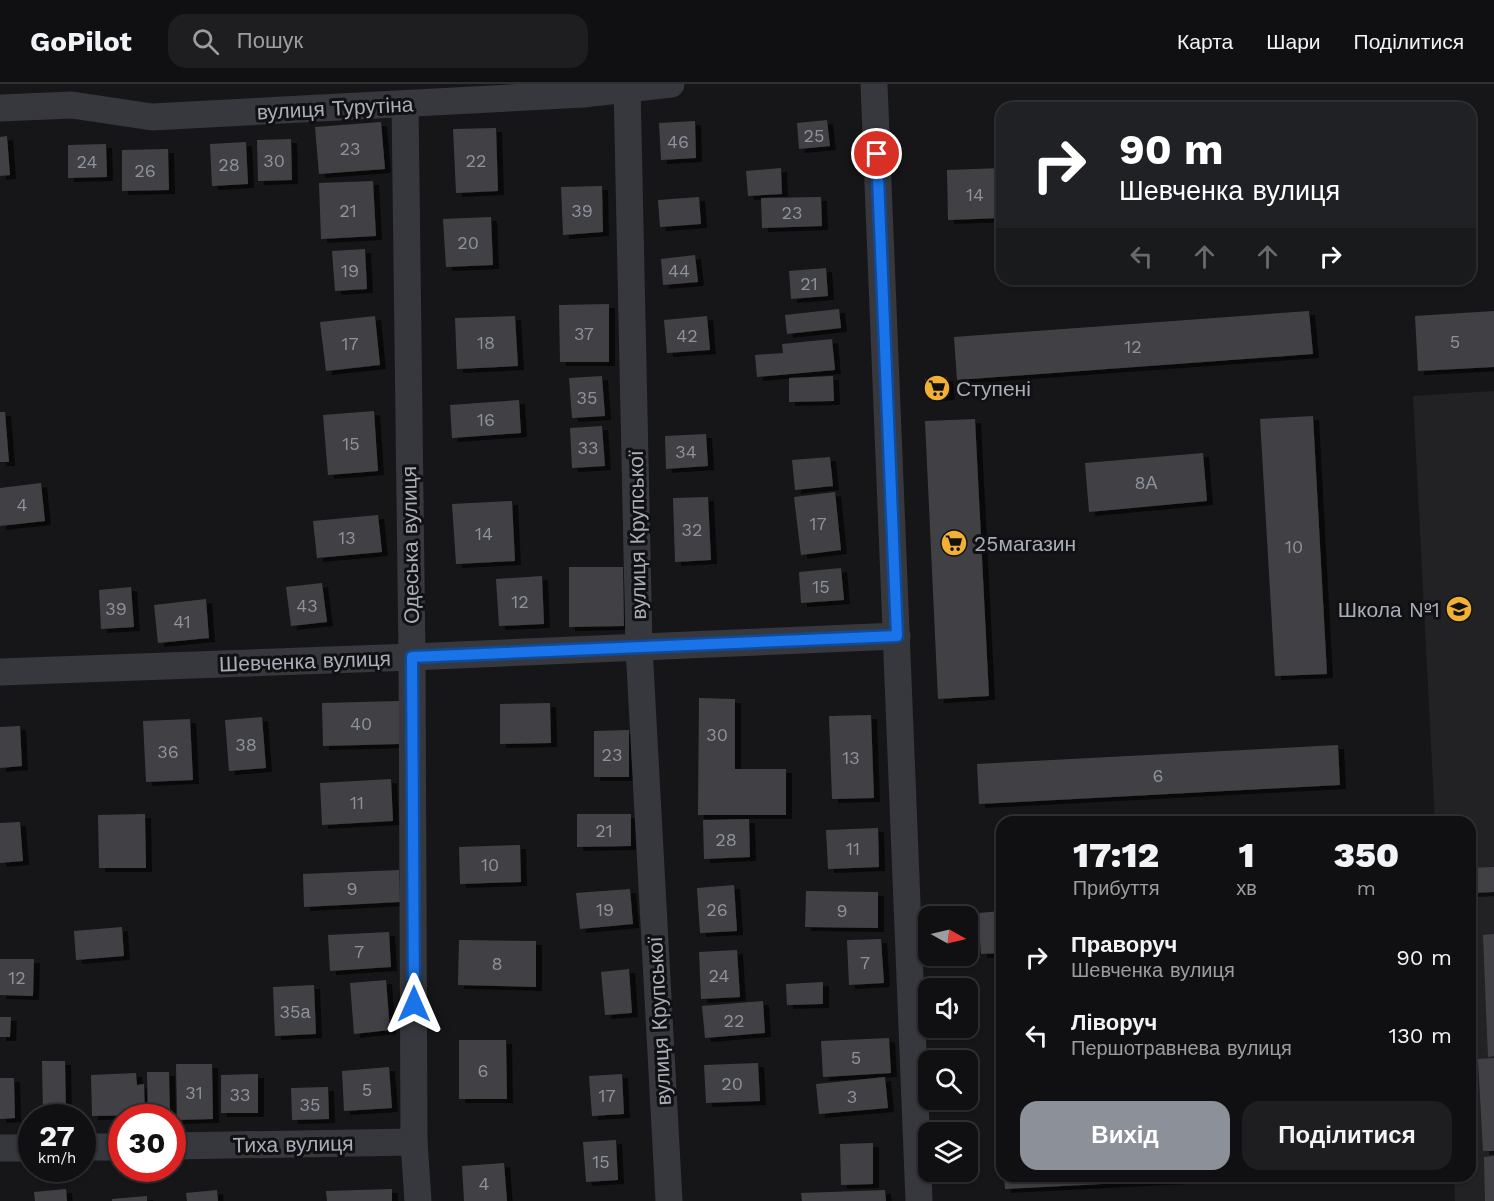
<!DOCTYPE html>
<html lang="uk">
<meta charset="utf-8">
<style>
:root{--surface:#101012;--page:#1e1e20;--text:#f1f3f6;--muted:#9c9d9f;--line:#303032;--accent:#8c9099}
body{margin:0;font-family:"Work Sans",sans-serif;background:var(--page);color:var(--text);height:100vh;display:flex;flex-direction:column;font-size:22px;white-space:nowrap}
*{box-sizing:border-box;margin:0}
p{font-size:20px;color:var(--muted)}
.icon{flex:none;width:33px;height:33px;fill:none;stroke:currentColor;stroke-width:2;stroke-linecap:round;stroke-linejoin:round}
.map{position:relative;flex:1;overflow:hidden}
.details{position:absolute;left:996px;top:732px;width:480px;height:366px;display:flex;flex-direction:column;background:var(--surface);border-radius:18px;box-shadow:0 2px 4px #0004,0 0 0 2px var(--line)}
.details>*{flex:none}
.guide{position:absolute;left:996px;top:18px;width:480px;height:183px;border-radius:18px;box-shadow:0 2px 4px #0004,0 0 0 2px var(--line);background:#202124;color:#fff;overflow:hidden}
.needle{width:39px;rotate:98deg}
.fabs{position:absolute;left:918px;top:822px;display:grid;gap:12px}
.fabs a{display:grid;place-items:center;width:60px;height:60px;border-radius:12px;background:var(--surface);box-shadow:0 2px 4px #0004,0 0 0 2px var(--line);font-size:30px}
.speed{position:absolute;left:18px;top:1020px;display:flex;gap:12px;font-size:30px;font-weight:700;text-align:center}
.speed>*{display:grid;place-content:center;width:78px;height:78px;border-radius:50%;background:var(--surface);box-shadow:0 2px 4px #0004,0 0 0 2px var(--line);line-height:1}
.speed small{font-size:15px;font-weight:400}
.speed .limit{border:9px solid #d22;background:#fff;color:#111}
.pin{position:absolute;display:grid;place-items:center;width:51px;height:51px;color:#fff;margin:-26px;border:3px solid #fff;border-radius:50%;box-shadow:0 2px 6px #0007}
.me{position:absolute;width:66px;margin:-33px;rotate:0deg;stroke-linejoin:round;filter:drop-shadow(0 0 4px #0008)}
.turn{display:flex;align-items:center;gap:21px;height:126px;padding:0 24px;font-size:27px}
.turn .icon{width:78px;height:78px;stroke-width:2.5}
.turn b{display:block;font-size:42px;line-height:51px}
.lanes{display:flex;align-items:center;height:57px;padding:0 24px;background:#0003;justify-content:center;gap:30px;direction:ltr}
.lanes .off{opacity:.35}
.eta{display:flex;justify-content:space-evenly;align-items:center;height:102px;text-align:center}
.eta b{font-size:36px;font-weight:800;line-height:42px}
.cta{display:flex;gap:12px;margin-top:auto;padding:12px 24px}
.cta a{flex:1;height:69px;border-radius:18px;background:var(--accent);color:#fff;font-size:24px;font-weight:800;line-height:69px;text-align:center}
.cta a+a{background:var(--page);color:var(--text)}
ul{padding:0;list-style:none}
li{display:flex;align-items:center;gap:18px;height:78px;padding:0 24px}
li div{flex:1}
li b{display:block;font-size:22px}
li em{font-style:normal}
header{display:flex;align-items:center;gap:36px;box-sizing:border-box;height:84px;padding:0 30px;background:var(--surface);border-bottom:2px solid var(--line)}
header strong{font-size:28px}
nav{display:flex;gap:33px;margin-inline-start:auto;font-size:21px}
.search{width:420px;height:54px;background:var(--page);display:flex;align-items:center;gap:15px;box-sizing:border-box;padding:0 21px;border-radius:18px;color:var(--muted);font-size:22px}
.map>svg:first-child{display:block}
</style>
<header>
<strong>GoPilot</strong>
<div class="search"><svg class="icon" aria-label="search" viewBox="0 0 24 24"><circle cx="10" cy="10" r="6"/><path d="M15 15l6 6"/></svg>Пошук</div>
<nav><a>Карта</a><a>Шари</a><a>Поділитися</a></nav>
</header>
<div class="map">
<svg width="1494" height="1117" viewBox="0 0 1494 1117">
<defs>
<filter id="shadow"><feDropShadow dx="6" dy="4" stdDeviation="0" flood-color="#0009"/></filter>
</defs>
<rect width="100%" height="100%" fill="#161618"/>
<!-- built -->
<path fill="#222225" d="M 1494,307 L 1494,1117 L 1455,1117 L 1454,1092 L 1470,1092 L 1470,738 L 1435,738 L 1413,312 Z"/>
<!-- building -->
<g fill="#404145" filter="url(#shadow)">
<path d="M 827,36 L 830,62 L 799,65 L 797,39 Z"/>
<path d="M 695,37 L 696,74 L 661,76 L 659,39 Z"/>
<path d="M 381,38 L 385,85 L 319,90 L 315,43 Z"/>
<path d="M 496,44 L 498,107 L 456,109 L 453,45 Z"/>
<path d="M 7,52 L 10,91 L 0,92 L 0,53 Z"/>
<path d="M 291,55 L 292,96 L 258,97 L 257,56 Z"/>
<path d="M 246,58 L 248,100 L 212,102 L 210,60 Z"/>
<path d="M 106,60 L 107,93 L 68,94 L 68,61 Z"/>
<path d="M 168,65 L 169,106 L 122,107 L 122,66 Z"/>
<path d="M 781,84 L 782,110 L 748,112 L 746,87 Z"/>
<path d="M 1002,84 L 1002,134 L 948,136 L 947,86 Z"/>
<path d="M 373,97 L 376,152 L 321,155 L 319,99 Z"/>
<path d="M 602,102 L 603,148 L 563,151 L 561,103 Z"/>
<path d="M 699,113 L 701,140 L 660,143 L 658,116 Z"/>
<path d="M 821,113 L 822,142 L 762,144 L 761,114 Z"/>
<path d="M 491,133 L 493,181 L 446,183 L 443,135 Z"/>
<path d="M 365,165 L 367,205 L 335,207 L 332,167 Z"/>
<path d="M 695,171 L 698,198 L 663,201 L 661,175 Z"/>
<path d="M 826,184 L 828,212 L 791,215 L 789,187 Z"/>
<path d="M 609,220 L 609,278 L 560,278 L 559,221 Z"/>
<path d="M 839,225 L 841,244 L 787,250 L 785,231 Z"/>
<path d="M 1309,227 L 1313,270 L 957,296 L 954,253 Z"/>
<path d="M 1494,227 L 1494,283 L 1418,287 L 1415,232 Z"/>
<path d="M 375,232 L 380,281 L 326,287 L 320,238 Z"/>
<path d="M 515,232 L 518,282 L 457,285 L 455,234 Z"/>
<path d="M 707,232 L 710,266 L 667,269 L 664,236 Z"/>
<path d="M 832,255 L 835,286 L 757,293 L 755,271 L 783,269 L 782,260 Z"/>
<path d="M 602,292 L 605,332 L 572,334 L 569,294 Z"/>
<path d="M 833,292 L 834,317 L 789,318 L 789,294 Z"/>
<path d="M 947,293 L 949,312 L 927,314 L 925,295 Z"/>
<path d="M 519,316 L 521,349 L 452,354 L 450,321 Z"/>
<path d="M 374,327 L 378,387 L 328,391 L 323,331 Z"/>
<path d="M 0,328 L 5,328 L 9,378 L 0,378 Z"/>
<path d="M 1313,332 L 1327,590 L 1275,592 L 1260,335 Z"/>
<path d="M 975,335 L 989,612 L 938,615 L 925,337 Z"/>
<path d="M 602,342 L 605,382 L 572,384 L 570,344 Z"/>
<path d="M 706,350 L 708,382 L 666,385 L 665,352 Z"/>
<path d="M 1203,369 L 1207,417 L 1089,428 L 1085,379 Z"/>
<path d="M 830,373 L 833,402 L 795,406 L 792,376 Z"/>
<path d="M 41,399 L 45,437 L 0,442 L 0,404 Z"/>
<path d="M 835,408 L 841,466 L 801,471 L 794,413 Z"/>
<path d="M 708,413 L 711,476 L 675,478 L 673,414 Z"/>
<path d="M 512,417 L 515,477 L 456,480 L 452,420 Z"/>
<path d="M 378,431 L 382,468 L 317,474 L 313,437 Z"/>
<path d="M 569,483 L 623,483 L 624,542 L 569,543 Z"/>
<path d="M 841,484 L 844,516 L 801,519 L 799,488 Z"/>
<path d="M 542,492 L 544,540 L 499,542 L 496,495 Z"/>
<path d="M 322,499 L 327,538 L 291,542 L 286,503 Z"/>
<path d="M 131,503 L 134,543 L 101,545 L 99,506 Z"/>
<path d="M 206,515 L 209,554 L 158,559 L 154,521 Z"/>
<path d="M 699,614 L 735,615 L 735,685 L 786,685 L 786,731 L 698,731 Z"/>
<path d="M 399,617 L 400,660 L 323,662 L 322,619 Z"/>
<path d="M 550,619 L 551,659 L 500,660 L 500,620 Z"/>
<path d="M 871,631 L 874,714 L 832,715 L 829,632 Z"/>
<path d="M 262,633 L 266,684 L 229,687 L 225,636 Z"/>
<path d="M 190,635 L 193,696 L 146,698 L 143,637 Z"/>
<path d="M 20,642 L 22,682 L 0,684 L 0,643 Z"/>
<path d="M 629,646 L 629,693 L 594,693 L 594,647 Z"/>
<path d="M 1338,661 L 1340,701 L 979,720 L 977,680 Z"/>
<path d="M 391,695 L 393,737 L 322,741 L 320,699 Z"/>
<path d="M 145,730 L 146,784 L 99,784 L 98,731 Z"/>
<path d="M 577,730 L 631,730 L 631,762 L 577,763 Z"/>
<path d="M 749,735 L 750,773 L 704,775 L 703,736 Z"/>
<path d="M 20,738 L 23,777 L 0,779 L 0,739 Z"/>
<path d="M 878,744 L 879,783 L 828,785 L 826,746 Z"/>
<path d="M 520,761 L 521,798 L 460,800 L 459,763 Z"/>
<path d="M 1494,783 L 1494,808 L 1470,809 L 1470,784 Z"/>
<path d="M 399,786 L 400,818 L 304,823 L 303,790 Z"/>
<path d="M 734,801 L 737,847 L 700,849 L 697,804 Z"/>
<path d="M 630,805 L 633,840 L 580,845 L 576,809 Z"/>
<path d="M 806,807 L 878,808 L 878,844 L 805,843 Z"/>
<path d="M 1002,827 L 1002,869 L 981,870 L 978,829 Z"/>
<path d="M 122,843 L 124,872 L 76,876 L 74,847 Z"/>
<path d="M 389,848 L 391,883 L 330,887 L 328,851 Z"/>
<path d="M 1494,850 L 1494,972 L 1488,973 L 1483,851 Z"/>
<path d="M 881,855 L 884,899 L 849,901 L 847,856 Z"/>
<path d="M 459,856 L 536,857 L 536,903 L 458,901 Z"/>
<path d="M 737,866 L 740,913 L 701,915 L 699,868 Z"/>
<path d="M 0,875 L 34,875 L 33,912 L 0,911 Z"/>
<path d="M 629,885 L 632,929 L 605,931 L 601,888 Z"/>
<path d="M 386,896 L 390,946 L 354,950 L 350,899 Z"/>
<path d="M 823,898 L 823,920 L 787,921 L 786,900 Z"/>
<path d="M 314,901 L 316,950 L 275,952 L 273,903 Z"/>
<path d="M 763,917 L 765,949 L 705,954 L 702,922 Z"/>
<path d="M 0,933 L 11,933 L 10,953 L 0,953 Z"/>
<path d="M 889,954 L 891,989 L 823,993 L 821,957 Z"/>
<path d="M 459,956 L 506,956 L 507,1015 L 459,1015 Z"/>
<path d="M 1494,974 L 1494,1067 L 1483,1067 L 1478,975 Z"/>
<path d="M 42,977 L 65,977 L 66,1030 L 43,1030 Z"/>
<path d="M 758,979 L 760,1017 L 706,1019 L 704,981 Z"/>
<path d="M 176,980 L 212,980 L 213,1035 L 177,1036 Z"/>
<path d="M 389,983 L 392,1024 L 344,1027 L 342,987 Z"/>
<path d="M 147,988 L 169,988 L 170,1032 L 148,1032 Z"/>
<path d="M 136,989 L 137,1001 L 144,1000 L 145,1031 L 92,1032 L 91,991 Z"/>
<path d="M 258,990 L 258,1029 L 221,1029 L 221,991 Z"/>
<path d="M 622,990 L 624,1030 L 592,1032 L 589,992 Z"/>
<path d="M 885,993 L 888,1024 L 819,1030 L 816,1000 Z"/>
<path d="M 0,994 L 14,994 L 15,1034 L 0,1035 Z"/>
<path d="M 328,1003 L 329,1035 L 292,1036 L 291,1004 Z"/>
<path d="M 616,1056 L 618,1096 L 586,1098 L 583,1058 Z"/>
<path d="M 873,1059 L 873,1100 L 841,1101 L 840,1060 Z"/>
<path d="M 1494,1072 L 1494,1117 L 1485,1117 L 1484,1073 Z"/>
<path d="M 504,1079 L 507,1117 L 464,1117 L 462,1082 Z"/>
<path d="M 1004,1092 L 1220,1092 L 1220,1094 L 1005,1105 Z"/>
<path d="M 66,1105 L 67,1117 L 35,1117 L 34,1108 Z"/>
<path d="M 392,1105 L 392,1117 L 327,1117 L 326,1107 Z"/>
<path d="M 217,1106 L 218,1117 L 187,1117 L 186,1109 Z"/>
<path d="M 885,1106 L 886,1117 L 802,1117 L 801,1109 Z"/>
<path d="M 147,1112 L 147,1117 L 112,1117 L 112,1115 Z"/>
</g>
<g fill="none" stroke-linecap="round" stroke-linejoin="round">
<!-- minor -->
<g stroke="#37383d" stroke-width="27">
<path d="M 874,0 L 919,1117"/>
<path d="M 627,1 L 639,563 L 669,1117"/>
<path d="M 405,20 L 412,573 L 414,1058 L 418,1117"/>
<path d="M 0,24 L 72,21 L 152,33 L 583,10 L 671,0"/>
<path d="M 0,588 L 412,573 L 897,552"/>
<path d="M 172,1062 L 414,1058"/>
<path d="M 82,1063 L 122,1063"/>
<path d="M 0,1064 L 32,1064"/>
</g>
</g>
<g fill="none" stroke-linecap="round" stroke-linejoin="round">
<defs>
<path id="route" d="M 414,920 L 412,573 L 897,552 L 877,70"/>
</defs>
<!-- route casing -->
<use href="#route" stroke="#114b97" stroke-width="15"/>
<!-- route -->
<use href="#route" stroke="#1a73e8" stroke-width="10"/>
</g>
<!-- icons -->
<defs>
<symbol id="supermarket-disc" viewBox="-11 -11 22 22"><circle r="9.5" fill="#f2b134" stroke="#111113"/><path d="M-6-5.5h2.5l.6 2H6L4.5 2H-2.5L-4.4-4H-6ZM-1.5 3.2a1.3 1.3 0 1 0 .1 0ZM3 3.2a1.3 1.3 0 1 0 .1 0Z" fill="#111"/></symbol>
<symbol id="school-disc" viewBox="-11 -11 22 22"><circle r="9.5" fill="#f2b134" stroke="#111113"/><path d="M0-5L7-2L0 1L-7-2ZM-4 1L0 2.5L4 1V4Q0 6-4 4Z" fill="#111"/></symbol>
</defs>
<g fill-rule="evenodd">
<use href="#supermarket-disc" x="922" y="289" width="30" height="30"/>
<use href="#supermarket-disc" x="939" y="444" width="30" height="30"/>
<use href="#school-disc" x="1444" y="510" width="30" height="30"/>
</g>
<g text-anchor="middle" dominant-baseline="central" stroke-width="6" stroke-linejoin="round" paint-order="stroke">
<!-- number labels -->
<g font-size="18" fill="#8e929b">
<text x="814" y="51">25</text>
<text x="678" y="57">46</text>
<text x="350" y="64">23</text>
<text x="274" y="76">30</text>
<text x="476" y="76">22</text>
<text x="87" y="77">24</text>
<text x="229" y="80">28</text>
<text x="145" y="86">26</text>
<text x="975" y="110">14</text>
<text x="348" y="126">21</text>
<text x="582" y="126">39</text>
<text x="792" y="128">23</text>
<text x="468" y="158">20</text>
<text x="350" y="186">19</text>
<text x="679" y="186">44</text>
<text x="809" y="199">21</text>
<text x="584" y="249">37</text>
<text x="687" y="251">42</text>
<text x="1455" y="257">5</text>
<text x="486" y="258">18</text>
<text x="350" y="259">17</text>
<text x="1133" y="262">12</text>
<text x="587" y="313">35</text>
<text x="486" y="335">16</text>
<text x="351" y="359">15</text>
<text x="588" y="363">33</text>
<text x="686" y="367">34</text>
<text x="1146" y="398">8А</text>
<text x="22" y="420">4</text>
<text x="818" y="439">17</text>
<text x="692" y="445">32</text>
<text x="484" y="449">14</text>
<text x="347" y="453">13</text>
<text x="1294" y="462">10</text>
<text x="821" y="502">15</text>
<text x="520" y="517">12</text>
<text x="307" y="521">43</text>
<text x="116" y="524">39</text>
<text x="182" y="537">41</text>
<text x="361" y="639">40</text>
<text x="717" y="650">30</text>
<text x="246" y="660">38</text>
<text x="168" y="667">36</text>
<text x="612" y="670">23</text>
<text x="851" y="673">13</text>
<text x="1158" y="691">6</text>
<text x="357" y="718">11</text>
<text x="604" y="746">21</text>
<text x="726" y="755">28</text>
<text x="853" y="764">11</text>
<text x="490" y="780">10</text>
<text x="352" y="804">9</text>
<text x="605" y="825">19</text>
<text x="717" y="825">26</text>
<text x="842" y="826">9</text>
<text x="359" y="867">7</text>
<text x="865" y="878">7</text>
<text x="497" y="879">8</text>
<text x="719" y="891">24</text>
<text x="17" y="893">12</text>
<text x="295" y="927">35а</text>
<text x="734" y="936">22</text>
<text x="856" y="973">5</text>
<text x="483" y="986">6</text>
<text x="732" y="999">20</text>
<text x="367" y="1005">5</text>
<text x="194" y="1008">31</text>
<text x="240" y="1010">33</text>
<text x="607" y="1011">17</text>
<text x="852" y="1012">3</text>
<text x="310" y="1020">35</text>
<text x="601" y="1077">15</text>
<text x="484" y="1099">4</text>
</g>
<!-- street labels -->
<g font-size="21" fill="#a8adb8" stroke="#111113">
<text transform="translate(335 24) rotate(-3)">вулиця Турутіна</text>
<text transform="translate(637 451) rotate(-91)">вулиця Крупської</text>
<text transform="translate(410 461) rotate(-91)">Одеська вулиця</text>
<text transform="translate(305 577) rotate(-2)">Шевченка вулиця</text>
<text transform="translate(659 937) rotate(-93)">вулиця Крупської</text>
<text transform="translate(293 1060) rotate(-1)">Тиха вулиця</text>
</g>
<!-- poi labels -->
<g font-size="21" fill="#a8adb8" stroke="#111113" text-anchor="start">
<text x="956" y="304">Ступені</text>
<text x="974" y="459">25магазин</text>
<text x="1440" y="525" text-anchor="end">Школа №1</text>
</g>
</g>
</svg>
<div class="fabs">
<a><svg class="needle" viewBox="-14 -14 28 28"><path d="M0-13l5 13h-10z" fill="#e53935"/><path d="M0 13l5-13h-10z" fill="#9c9d9f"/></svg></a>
<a><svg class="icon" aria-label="sound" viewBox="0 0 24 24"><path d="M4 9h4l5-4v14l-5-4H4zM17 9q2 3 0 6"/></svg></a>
<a><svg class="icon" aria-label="search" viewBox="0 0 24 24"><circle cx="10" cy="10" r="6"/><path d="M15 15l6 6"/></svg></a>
<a><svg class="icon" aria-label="layers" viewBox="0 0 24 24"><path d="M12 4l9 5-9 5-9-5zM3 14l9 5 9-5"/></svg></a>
</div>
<div class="speed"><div>27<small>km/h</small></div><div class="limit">30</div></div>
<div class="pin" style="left:877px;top:70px;background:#d93025"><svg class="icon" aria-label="arrive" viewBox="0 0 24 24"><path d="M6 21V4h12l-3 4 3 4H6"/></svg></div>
<svg class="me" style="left:414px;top:920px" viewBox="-20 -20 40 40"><path d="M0-17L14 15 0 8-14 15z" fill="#1a73e8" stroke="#fff" stroke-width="4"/></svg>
<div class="guide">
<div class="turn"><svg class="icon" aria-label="right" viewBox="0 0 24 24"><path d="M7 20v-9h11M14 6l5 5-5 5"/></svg><div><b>90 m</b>Шевченка вулиця</div></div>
<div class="lanes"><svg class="icon off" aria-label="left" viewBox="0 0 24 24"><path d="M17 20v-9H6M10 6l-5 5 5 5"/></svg><svg class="icon off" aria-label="ahead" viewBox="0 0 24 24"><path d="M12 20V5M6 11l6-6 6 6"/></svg><svg class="icon off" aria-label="ahead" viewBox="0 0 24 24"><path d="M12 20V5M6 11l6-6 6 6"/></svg><svg class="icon" aria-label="right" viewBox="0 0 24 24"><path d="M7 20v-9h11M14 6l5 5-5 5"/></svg></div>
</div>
<section class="details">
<div class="eta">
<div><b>17:12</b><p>Прибуття</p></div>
<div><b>1</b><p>хв</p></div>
<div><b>350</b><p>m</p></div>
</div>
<ul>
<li><svg class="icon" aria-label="right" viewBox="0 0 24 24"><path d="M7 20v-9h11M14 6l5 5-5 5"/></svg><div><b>Праворуч</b><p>Шевченка вулиця</p></div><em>90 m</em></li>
<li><svg class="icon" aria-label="left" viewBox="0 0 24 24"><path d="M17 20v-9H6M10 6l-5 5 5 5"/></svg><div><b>Ліворуч</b><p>Першотравнева вулиця</p></div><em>130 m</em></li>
</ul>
<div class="cta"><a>Вихід</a><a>Поділитися</a></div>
</section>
</div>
